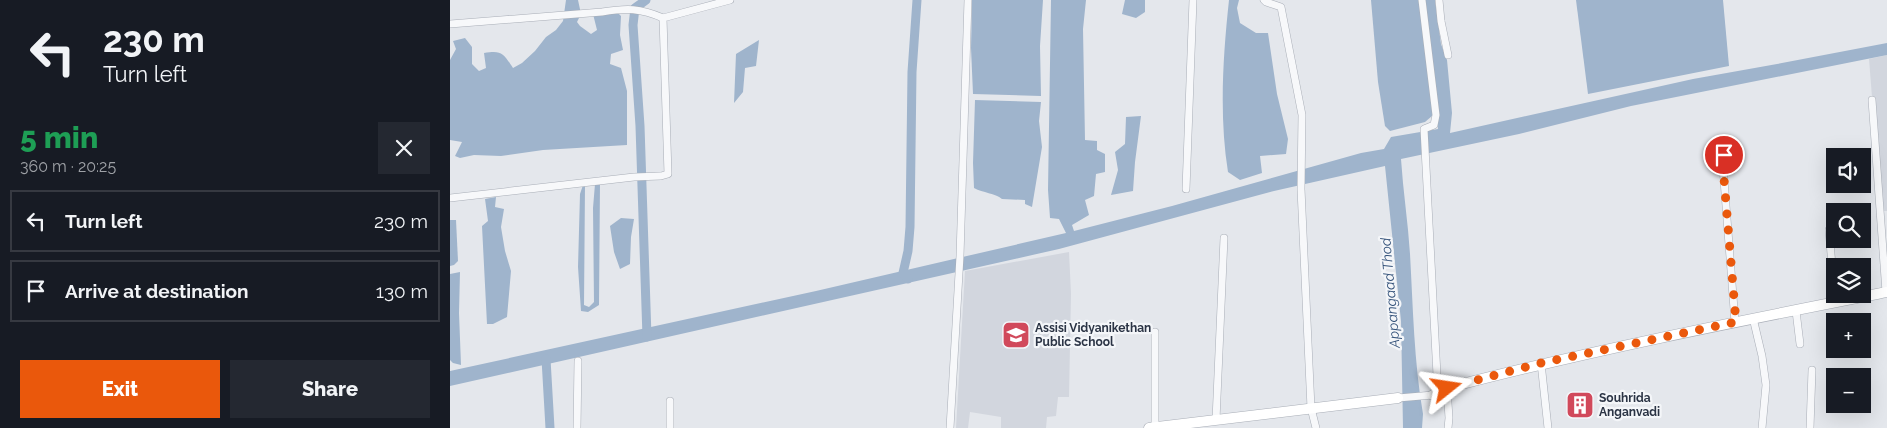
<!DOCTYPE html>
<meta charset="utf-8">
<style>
:root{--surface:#171b24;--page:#242831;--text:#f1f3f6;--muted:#9ea1a6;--line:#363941;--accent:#ea580c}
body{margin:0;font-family:Raleway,sans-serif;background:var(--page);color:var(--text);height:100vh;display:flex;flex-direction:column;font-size:19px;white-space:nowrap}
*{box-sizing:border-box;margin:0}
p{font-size:16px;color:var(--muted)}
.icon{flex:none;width:28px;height:28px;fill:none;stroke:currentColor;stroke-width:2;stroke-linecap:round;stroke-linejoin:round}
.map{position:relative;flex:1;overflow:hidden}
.drawer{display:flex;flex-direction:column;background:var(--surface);width:450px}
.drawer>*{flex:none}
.top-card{background:#171b24;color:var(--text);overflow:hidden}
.buttons{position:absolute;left:1376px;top:148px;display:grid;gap:10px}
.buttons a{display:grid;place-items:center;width:45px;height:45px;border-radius:0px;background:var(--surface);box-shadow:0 5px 20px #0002;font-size:25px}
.pin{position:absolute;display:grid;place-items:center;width:42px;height:42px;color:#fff;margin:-21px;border:2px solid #fff;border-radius:50%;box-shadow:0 1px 5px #0007}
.me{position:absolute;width:55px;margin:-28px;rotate:75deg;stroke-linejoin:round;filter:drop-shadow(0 0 4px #0008)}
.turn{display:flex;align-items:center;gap:18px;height:105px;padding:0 20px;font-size:22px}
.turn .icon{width:65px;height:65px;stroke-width:2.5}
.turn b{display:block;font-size:35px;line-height:42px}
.round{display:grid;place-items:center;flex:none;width:52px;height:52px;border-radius:0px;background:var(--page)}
.overview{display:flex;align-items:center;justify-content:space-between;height:85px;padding:0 20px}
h1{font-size:30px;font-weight:800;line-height:38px;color:#1e9e55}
.primary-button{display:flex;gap:10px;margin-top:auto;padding:10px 20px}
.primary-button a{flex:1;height:58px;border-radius:0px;background:var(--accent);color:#fff;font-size:20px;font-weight:800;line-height:58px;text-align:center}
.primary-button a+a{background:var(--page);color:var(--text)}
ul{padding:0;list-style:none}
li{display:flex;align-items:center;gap:15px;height:62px;margin:0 10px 8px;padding:0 10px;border:2px solid var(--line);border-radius:0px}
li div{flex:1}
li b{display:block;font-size:19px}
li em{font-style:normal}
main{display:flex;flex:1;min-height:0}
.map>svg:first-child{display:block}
</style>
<main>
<section class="drawer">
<div class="top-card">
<div class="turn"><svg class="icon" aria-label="left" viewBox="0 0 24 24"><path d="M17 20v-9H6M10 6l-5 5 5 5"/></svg><div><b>230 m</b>Turn left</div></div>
</div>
<div class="overview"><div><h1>5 min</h1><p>360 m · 20:25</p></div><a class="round"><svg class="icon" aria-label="close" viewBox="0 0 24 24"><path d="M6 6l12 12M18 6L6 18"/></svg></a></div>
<ul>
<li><svg class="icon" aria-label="left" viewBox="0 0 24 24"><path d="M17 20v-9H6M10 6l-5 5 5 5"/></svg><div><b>Turn left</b></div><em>230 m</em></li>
<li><svg class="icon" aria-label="arrive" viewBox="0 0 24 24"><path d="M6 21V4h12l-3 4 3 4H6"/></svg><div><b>Arrive at destination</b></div><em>130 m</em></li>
</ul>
<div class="primary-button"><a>Exit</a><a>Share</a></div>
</section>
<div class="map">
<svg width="1437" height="428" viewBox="0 0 1437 428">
<rect width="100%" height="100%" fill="#e4e7ec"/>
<!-- built -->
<g fill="#d2d6de">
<path d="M 1437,55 L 1437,211 L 1431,211 L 1419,59 Z"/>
<path d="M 619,252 L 621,294 L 619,397 L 608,397 L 606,416 L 597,417 L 596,428 L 551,428 L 551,417 L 520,412 L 518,428 L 506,428 L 515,271 Z"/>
</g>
<!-- water -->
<g fill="#9fb4cc">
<path d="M 116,0 L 128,0 L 131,14 L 127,22 L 130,26 L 141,34 L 147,30 L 142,10 L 166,11 L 171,16 L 170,35 L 173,50 L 161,54 L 160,64 L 171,68 L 177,91 L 177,145 L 93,150 L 51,156 L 24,155 L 10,158 L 5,156 L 12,142 L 0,140 L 0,60 L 6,49 L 3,41 L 15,38 L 22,47 L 22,64 L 29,71 L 36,68 L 34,53 C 52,50 53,53 63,68 L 72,63 L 85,51 L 96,37 L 106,30 L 113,21 Z"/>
<path d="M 522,0 L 593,0 L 590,46 L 591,96 L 523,94 L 521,48 Z"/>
<path d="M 601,0 L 636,0 L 633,29 L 635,140 L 647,141 L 647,150 L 655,154 L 655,172 L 646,174 L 644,196 L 635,200 L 639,215 L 622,225 L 624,231 L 722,206 L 911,153 L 934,149 L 941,137 L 988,129 L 974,0 L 985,0 L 991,44 L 997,60 L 1002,113 L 1000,133 L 1243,79 L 1327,64 L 1437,43 L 1437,55 L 1181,106 L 1069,134 L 951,159 C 953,191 958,222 960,254 C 963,307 964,362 973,414 L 972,428 L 953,428 L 951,321 L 935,166 L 824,191 L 609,249 L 0,386 L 0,371 L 366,291 L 616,233 L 609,219 L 600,218 L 598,190 Z"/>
<path d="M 675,0 L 695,0 L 695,12 L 686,18 L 672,14 Z"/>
<path d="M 779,0 L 789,0 L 787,8 L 790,23 L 806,33 L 818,33 L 827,94 L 838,139 L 836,154 L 810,156 L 812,173 L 790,180 L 778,172 C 769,116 773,56 779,0 Z"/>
<path d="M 921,0 L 969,0 L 982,108 L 982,116 L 975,122 L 940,131 L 935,126 L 928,82 Z"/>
<path d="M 1126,0 L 1273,0 L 1279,66 L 1138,94 Z"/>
<path d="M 309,40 L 306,66 L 295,68 L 293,92 L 284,103 L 286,54 Z"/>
<path d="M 525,100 L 591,102 L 589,121 L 592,147 L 582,207 L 575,204 L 575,200 L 552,199 C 545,193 533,193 524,188 L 523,163 Z"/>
<path d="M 691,116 L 685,162 L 683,191 L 661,195 L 668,170 L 665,152 L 675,144 L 676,117 Z"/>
<path d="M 150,183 L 149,305 L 138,312 L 131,311 L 128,267 L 130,194 L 133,185 L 135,185 L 134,305 L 139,307 L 144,302 L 143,208 L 145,184 Z"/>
<path d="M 46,197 L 45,207 L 54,209 L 51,227 L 55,251 L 61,271 L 57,317 L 43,324 L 37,324 L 32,226 L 38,221 L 35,199 Z"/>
<path d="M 171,218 L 184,219 L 181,237 L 180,264 L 170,269 L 164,252 L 160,226 Z"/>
<path d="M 0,220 L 6,220 L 8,261 L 4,265 L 0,266 Z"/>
<path d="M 10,272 L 9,313 L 11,365 L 3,363 L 0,360 L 0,274 Z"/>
</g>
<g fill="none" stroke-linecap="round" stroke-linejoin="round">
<!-- canal -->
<g stroke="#9fb4cc" stroke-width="9">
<path d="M 196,0 L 185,8 L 183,25 L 190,126 L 197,337"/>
<path d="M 458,279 L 453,273 L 458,251 L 460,227 L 462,72 L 467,0"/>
<path d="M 96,359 L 100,428"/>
</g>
<defs>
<g id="street">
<path d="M 814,0 L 816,2 L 831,7 L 852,115 L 851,189 L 861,408 L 866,428"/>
<path d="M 972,0 L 986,115 L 984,125 L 974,129 L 988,394"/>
<path d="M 989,0 L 991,21 L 998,55"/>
<path d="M 0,24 L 152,12 C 177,8 190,8 213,18"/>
<path d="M 1422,100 L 1436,292"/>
<path d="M 1274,155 L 1273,167 L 1285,322"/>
<path d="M 736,189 L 743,0"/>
<path d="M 0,198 L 184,177 L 211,176 L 218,174 L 213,18 L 280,0"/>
<path d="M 1379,230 L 1385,301"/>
<path d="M 1346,311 L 1350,344"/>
<path d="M 1303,318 L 1312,356 L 1316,385 L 1312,428"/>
<path d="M 1091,363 L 1098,428"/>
<path d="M 997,388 L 999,418 L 998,428"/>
<path d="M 948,398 L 983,395"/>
<path d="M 766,420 L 774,238"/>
<path d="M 705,427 L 705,332"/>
<path d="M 127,428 L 128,361"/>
<path d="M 220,428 L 220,401"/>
<path d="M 500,428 L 510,256 L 518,0"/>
<path d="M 1360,428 L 1362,370"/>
</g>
<g id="secondary">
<path d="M 983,395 L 997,388 C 1142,350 1290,321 1437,292"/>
<path d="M 699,428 L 948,398"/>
</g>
</defs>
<!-- street casing -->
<use href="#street" stroke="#a9aeb7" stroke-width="8"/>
<!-- secondary casing -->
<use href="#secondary" stroke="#a9aeb7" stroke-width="11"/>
<!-- street -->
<use href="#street" stroke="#f7f8fa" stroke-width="7"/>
<!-- secondary -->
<use href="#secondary" stroke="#fff" stroke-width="10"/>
</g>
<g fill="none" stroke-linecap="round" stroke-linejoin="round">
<!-- route -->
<path stroke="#ea580c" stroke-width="9" stroke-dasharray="0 16.2" d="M 997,388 L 1091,363 L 1286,322 L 1273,167 L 1274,155"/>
</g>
<!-- icons -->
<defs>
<symbol id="school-square" viewBox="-11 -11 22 22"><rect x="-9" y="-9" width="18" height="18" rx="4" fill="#d1495b" stroke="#f4f6f9"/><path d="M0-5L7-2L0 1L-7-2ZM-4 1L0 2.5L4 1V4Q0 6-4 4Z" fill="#fff"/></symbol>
<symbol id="building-square" viewBox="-11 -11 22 22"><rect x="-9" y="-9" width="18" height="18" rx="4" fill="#d1495b" stroke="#f4f6f9"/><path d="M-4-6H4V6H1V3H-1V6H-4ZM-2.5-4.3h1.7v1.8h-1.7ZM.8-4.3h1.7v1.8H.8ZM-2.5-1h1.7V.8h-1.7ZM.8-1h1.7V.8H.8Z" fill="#fff"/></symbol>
</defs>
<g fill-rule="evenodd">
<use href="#school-square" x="550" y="319" width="32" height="32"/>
<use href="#building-square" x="1114" y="389" width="32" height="32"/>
</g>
<g text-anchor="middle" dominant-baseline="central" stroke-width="4.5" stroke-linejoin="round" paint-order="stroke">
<!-- poi labels -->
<g font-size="12" font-weight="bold" fill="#2b3445" stroke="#f4f6f9" text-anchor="start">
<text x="585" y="328">Assisi Vidyanikethan<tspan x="585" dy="14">Public School</tspan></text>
<text x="1149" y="398">Souhrida<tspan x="1149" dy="14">Anganvadi</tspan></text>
</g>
<!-- water labels -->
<g font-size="14" font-style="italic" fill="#34527a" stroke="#f4f6f9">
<text transform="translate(940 293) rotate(-95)">Appangaad Thod</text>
</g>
</g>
</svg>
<div class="buttons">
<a><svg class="icon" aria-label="sound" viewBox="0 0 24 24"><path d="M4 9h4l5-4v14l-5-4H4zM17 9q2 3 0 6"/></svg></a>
<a><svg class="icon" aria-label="search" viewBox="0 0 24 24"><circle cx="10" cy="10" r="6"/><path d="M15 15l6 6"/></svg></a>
<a><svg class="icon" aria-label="layers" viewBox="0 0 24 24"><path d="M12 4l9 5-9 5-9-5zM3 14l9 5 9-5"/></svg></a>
<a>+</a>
<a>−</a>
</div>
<div class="pin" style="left:1274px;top:155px;background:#d93025"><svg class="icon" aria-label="arrive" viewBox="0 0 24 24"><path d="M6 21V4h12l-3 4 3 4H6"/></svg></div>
<svg class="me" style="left:997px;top:388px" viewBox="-20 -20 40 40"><path d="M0-17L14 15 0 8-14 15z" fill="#ea580c" stroke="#fff" stroke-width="4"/></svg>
</div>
</main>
